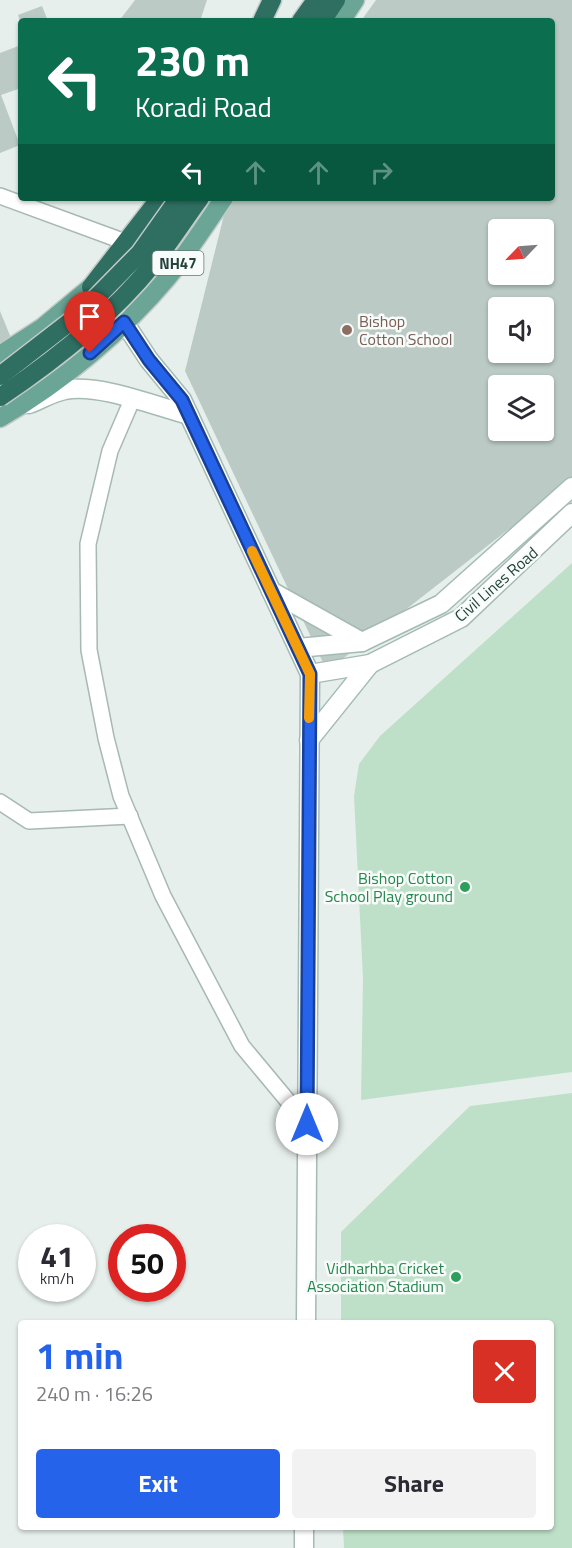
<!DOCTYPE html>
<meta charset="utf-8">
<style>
:root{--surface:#fff;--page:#f2f2f3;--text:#2b2b33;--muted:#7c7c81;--accent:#2563eb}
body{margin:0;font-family:"Titillium Web",sans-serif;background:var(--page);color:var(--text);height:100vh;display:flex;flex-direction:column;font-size:22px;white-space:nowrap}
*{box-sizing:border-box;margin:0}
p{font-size:20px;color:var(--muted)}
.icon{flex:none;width:33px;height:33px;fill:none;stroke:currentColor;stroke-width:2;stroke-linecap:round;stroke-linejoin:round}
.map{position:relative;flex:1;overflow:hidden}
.drawer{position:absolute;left:18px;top:1320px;width:536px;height:210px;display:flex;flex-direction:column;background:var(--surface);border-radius:6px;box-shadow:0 2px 4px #0004}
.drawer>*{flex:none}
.guide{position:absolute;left:18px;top:18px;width:537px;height:183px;border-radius:6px;box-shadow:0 2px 4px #0004;background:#0b6e4f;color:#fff;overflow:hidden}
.needle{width:39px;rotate:245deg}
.buttons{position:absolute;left:488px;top:219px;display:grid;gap:12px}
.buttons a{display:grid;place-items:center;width:66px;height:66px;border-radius:6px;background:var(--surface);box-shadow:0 2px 4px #0004;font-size:30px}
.speed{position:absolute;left:18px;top:1224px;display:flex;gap:12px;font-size:30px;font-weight:700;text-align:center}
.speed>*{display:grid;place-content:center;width:78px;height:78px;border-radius:50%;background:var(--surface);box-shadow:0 2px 4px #0004;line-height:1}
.speed small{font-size:15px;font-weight:400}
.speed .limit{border:9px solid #d22;background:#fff;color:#111}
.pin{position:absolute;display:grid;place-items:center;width:51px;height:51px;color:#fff;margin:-62px -26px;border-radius:50% 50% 50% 0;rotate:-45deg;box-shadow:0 0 6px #0007}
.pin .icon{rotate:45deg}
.me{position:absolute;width:66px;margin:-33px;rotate:0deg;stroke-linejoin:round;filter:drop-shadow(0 0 4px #0008)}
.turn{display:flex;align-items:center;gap:21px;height:126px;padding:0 18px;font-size:27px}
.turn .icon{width:78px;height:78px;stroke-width:2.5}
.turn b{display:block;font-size:42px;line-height:51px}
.lanes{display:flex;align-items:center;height:57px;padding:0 18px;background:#0003;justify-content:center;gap:30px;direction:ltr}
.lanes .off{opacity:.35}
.round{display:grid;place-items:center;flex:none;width:63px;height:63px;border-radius:6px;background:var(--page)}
.head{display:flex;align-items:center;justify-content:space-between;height:102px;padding:0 18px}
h1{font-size:36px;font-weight:700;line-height:45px;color:var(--accent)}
.cta{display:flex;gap:12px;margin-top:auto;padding:12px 18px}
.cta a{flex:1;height:69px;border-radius:6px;background:var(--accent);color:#fff;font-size:24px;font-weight:700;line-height:69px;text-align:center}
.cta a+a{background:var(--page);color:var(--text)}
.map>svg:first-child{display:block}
</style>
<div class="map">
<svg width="572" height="1548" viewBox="0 0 572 1548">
<rect width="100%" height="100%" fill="#e6efeb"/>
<!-- green -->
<g fill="#bfe0c8">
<path d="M 572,563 L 572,1072 L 361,1100 L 363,978 L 354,796 L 359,764 L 380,736 Z"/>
<path d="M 572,1093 L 572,1548 L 344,1548 L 343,1527 L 550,1527 L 550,1323 L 341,1323 L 341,1232 L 470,1106 Z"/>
</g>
<!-- building -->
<g fill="#bbcac4" fill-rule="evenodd">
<path d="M 135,0 L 207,0 L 200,21 L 119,21 Z"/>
<path d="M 376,0 L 572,0 L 572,480 L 327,671 L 185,371 L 226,207 L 232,198 L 552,198 L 552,21 L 361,21 ZM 498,230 L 543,230 L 543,274 L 498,274 ZM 498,308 L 543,308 L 543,352 L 498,352 ZM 498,386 L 543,386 L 543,430 L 498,430 Z"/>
<path d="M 42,6 L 48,21 L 20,21 L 18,15 Z"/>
<path d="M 21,45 L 21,88 L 1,95 L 20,145 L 0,153 L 0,53 Z"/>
<path d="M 0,311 L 11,338 L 0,343 Z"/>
</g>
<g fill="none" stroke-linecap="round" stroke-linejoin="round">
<defs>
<g id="lane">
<path d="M 0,196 L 128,243"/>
<path d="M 132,400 L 110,451 L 88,544 L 89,650 L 106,738 L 121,796 L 163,896 L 242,1046 L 307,1124"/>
<path d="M 0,802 L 29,821 L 130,816"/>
</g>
<g id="secondary">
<path d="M 91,287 L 124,322 L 149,360 L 182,400 L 310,674 L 306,1323"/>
<path d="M 29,404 C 40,400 53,392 65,390 C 98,383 155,406 189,415"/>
<path d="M 271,591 L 362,642"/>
<path d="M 298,648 L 362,642 L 441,604 L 572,487"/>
<path d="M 310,674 L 370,664 L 461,618 L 572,513"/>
<path d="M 309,740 L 370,664"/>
<path d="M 304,1548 L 304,1527"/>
</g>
<g id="primary">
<path d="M 341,21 L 355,0"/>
<path d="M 0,355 L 43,327 L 91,287"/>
<path d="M 0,418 C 62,382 122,332 168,277 C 188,252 206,224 224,198"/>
</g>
<g id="highway">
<path d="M 262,21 L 272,0"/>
<path d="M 301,21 L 316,0"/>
<path d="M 322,21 L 336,0"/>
<path d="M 91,287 L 160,198"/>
</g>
</defs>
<!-- lane casing -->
<use href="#lane" stroke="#a8b8b2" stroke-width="18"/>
<!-- secondary casing -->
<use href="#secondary" stroke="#a4bbb3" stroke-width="21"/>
<!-- primary casing -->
<use href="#primary" stroke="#c2cac8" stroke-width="21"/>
<!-- highway casing -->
<use href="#highway" stroke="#c2cac8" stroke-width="21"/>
<!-- lane -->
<use href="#lane" stroke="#fff" stroke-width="15"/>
<!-- secondary -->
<use href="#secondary" stroke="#fff" stroke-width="18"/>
<!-- primary -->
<use href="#primary" stroke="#6aa596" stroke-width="18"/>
<!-- highway -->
<use href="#highway" stroke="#2f6f62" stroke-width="18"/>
<defs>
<g id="highway-bridge">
<path d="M 0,376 L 80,314 L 140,253 L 179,198"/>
<path d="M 0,397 C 55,360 110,317 152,265 C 169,243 184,220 200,198"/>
</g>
</defs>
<!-- highway-bridge casing -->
<use href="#highway-bridge" stroke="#c2cac8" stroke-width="21" stroke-linecap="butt"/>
<!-- highway-bridge -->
<use href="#highway-bridge" stroke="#2f6f62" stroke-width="18"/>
</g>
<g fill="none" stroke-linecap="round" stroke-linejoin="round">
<defs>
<path id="route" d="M 90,353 L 124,322 L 149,360 L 182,400 L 310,674 L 307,1124"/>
</defs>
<!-- route casing -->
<use href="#route" stroke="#184099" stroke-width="15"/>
<!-- route -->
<use href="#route" stroke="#2563eb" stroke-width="10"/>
<!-- slow -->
<path stroke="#f59e0b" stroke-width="10" d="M 252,551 L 310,674 L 309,718"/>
</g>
<!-- markers -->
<circle fill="#8d6e63" stroke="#f7fbf9" stroke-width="2" cx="347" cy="330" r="6"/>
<g fill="#2e9e5b" stroke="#f7fbf9" stroke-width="2">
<circle cx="465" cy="887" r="6"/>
<circle cx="456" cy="1277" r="6"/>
</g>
<g text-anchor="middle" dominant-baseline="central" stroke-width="5" stroke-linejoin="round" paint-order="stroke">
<!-- shield labels -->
<rect fill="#f7fbf9" stroke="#637a73" stroke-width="1.5" x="152.5" y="251" width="51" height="24" rx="4.5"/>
<g font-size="15" font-weight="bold" fill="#24423a">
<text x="178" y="263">NH47</text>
</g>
<!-- education labels -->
<g font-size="16" fill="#785e54" stroke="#f7fbf9" text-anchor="start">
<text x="359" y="321">Bishop<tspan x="359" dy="18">Cotton School</tspan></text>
</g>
<!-- street labels -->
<g font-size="16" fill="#24423a" stroke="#f7fbf9">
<text transform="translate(496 584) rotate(-41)">Civil Lines Road</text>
</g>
<!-- leisure labels -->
<g font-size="16" fill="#27864d" stroke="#f7fbf9" text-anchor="end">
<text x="453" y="878">Bishop Cotton<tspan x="453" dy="18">School Play ground</tspan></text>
<text x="444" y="1268">Vidharhba Cricket<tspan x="444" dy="18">Association Stadium</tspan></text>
</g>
</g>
</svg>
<div class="buttons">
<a><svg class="needle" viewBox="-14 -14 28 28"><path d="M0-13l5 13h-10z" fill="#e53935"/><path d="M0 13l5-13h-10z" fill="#7c7c81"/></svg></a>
<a><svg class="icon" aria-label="sound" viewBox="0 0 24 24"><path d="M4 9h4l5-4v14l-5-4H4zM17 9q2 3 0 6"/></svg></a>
<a><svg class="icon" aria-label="layers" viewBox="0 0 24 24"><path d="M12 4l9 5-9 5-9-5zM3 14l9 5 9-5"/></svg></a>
</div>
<div class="speed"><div>41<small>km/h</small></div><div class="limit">50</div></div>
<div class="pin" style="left:90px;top:353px;background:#d93025"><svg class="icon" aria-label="arrive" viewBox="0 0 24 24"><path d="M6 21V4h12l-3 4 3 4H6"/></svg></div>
<svg class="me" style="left:307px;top:1124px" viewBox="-20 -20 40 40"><circle r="19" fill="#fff"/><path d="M0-13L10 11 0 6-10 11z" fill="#2563eb"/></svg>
<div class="guide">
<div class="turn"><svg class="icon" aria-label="left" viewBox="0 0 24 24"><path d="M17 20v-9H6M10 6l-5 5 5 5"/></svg><div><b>230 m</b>Koradi Road</div></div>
<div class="lanes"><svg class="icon" aria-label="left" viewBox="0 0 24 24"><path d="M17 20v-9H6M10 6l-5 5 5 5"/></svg><svg class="icon off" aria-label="ahead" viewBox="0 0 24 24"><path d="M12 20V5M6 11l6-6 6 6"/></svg><svg class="icon off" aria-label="ahead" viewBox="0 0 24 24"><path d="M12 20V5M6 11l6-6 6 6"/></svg><svg class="icon off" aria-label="right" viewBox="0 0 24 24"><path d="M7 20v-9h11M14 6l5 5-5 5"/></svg></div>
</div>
<section class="drawer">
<div class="head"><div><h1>1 min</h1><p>240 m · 16:26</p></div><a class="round" style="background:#d93025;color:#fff"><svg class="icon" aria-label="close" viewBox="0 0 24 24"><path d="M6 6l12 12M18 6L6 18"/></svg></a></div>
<div class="cta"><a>Exit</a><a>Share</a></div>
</section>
</div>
